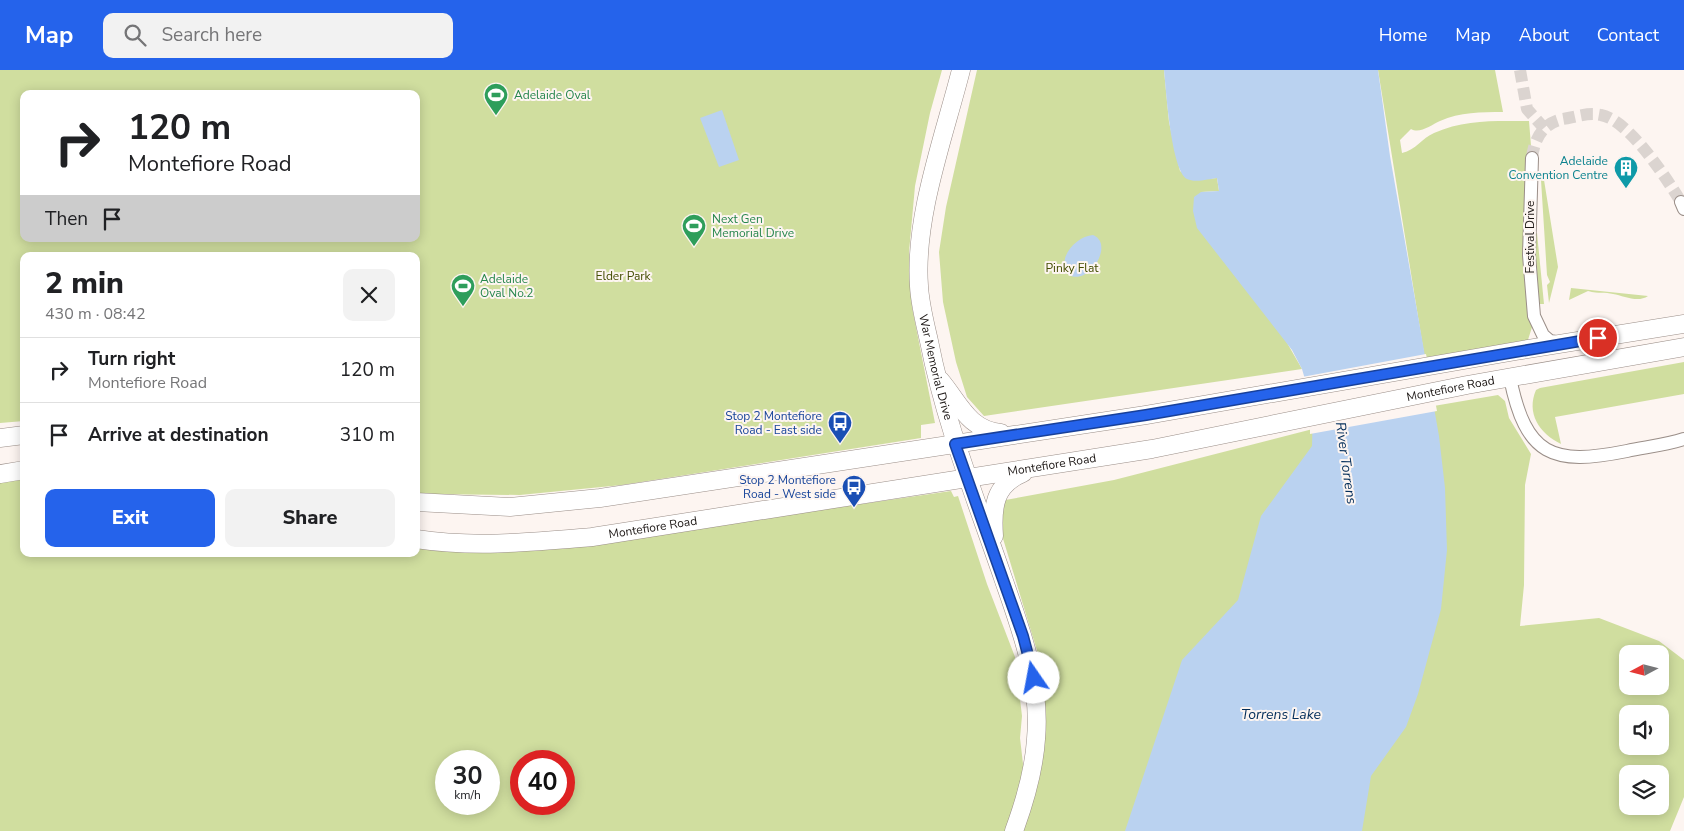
<!DOCTYPE html>
<meta charset="utf-8">
<style>
:root{--surface:#fff;--page:#f2f2f2;--text:#202124;--muted:#757577;--line:#e0e0e0;--accent:#2563eb}
body{margin:0;font-family:"Nunito Sans",sans-serif;background:var(--page);color:var(--text);height:100vh;display:flex;flex-direction:column;font-size:19px;white-space:nowrap}
*{box-sizing:border-box;margin:0}
p{font-size:16px;color:var(--muted)}
.icon{flex:none;width:28px;height:28px;fill:none;stroke:currentColor;stroke-width:2;stroke-linecap:round;stroke-linejoin:round}
.map{position:relative;flex:1;overflow:hidden}
.drawer{position:absolute;left:20px;top:182px;width:400px;height:305px;display:flex;flex-direction:column;background:var(--surface);border-radius:10px;box-shadow:0 2px 12px #0003}
.drawer>*{flex:none}
.hud{position:absolute;left:20px;top:20px;width:400px;height:152px;border-radius:10px;box-shadow:0 2px 12px #0003;background:#fff;color:var(--text);overflow:hidden}
.needle{width:32px;rotate:263deg}
.controls{position:absolute;left:1619px;top:575px;display:grid;gap:10px}
.controls a{display:grid;place-items:center;width:50px;height:50px;border-radius:10px;background:var(--surface);box-shadow:0 2px 12px #0003;font-size:25px}
.speed{position:absolute;left:435px;top:680px;display:flex;gap:10px;font-size:25px;font-weight:700;text-align:center}
.speed>*{display:grid;place-content:center;width:65px;height:65px;border-radius:50%;background:var(--surface);box-shadow:0 2px 12px #0003;line-height:1}
.speed small{font-size:12px;font-weight:400}
.speed .limit{border:8px solid #d22;background:#fff;color:#111}
.pin{position:absolute;display:grid;place-items:center;width:42px;height:42px;color:#fff;margin:-21px;border:2px solid #fff;border-radius:50%;box-shadow:0 1px 5px #0007}
.me{position:absolute;width:55px;margin:-28px;rotate:348deg;stroke-linejoin:round;filter:drop-shadow(0 0 4px #0008)}
.turn{display:flex;align-items:center;gap:18px;height:105px;padding:0 25px;font-size:22px}
.turn .icon{width:65px;height:65px;stroke-width:2.5}
.turn b{display:block;font-size:35px;line-height:42px}
.then{display:flex;align-items:center;height:48px;padding:0 25px;background:#0003;gap:10px;font-size:19px}
.round{display:grid;place-items:center;flex:none;width:52px;height:52px;border-radius:10px;background:var(--page)}
.head{display:flex;align-items:center;justify-content:space-between;height:85px;padding:0 25px}
h1{font-size:30px;font-weight:800;line-height:38px}
.button{display:flex;gap:10px;margin-top:auto;padding:10px 25px}
.button a{flex:1;height:58px;border-radius:10px;background:var(--accent);color:#fff;font-size:20px;font-weight:800;line-height:58px;text-align:center}
.button a+a{background:var(--page);color:var(--text)}
ul{padding:0;list-style:none}
li{display:flex;align-items:center;gap:15px;height:65px;padding:0 25px;border-top:1px solid var(--line)}
li div{flex:1}
li b{display:block;font-size:19px}
li em{font-style:normal}
header{display:flex;align-items:center;gap:30px;box-sizing:border-box;height:70px;padding:0 25px;background:var(--accent);color:#fff}
header strong{font-size:24px}
nav{display:flex;gap:28px;margin-inline-start:auto;font-size:18px}
.search{width:350px;height:45px;background:var(--page);display:flex;align-items:center;gap:12px;box-sizing:border-box;padding:0 18px;border-radius:10px;color:var(--muted);font-size:19px}
.map>svg:first-child{display:block}
</style>
<header>
<strong>Map</strong>
<div class="search"><svg class="icon" aria-label="search" viewBox="0 0 24 24"><circle cx="10" cy="10" r="6"/><path d="M15 15l6 6"/></svg>Search here</div>
<nav><a>Home</a><a>Map</a><a>About</a><a>Contact</a></nav>
</header>
<div class="map">
<svg width="1684" height="761" viewBox="0 0 1684 761">
<rect width="100%" height="100%" fill="#fdf5f1"/>
<!-- green -->
<g fill="#d0de9f" fill-rule="evenodd">
<path d="M 0,0 L 942,0 L 930,43 L 915,116 L 909,182 L 912,237 L 935,353 L 921,355 L 921,368 L 622,415 L 520,425 L 426,424 L 416,422 L 416,186 L 24,186 L 24,351 L 0,353 ZM 24,24 L 416,24 L 416,169 L 24,169 Z"/>
<path d="M 977,0 L 1164,0 L 1169,52 L 1180,101 L 1193,110 L 1217,108 L 1219,121 L 1201,122 L 1302,299 L 984,346 L 967,327 L 956,292 L 943,232 L 939,182 L 946,137 Z"/>
<path d="M 1378,0 L 1495,0 L 1503,42 C 1481,42 1460,42 1440,51 C 1431,55 1420,64 1411,59 L 1400,70 L 1402,83 C 1416,80 1422,68 1434,63 C 1465,49 1497,51 1529,51 L 1532,88 L 1533,254 L 1527,273 L 1426,296 Z"/>
<path d="M 1541,110 L 1544,110 L 1558,197 L 1549,233 L 1547,215 L 1550,212 L 1547,205 Z"/>
<path d="M 1537,163 L 1544,234 L 1538,234 L 1535,206 L 1535,164 Z"/>
<path d="M 1571,218 L 1648,226 C 1638,233 1624,226 1613,224 C 1605,222 1599,224 1588,221 L 1569,230 Z"/>
<path d="M 1684,292 L 1684,324 L 1555,347 L 1561,374 C 1539,363 1526,343 1536,320 L 1540,318 Z"/>
<path d="M 1498,325 L 1505,331 L 1509,348 L 1531,384 L 1525,415 L 1524,515 L 1520,556 L 1599,548 L 1659,571 L 1684,590 L 1684,727 L 1670,761 L 1021,761 L 1045,648 L 1044,628 L 1038,584 L 1001,462 L 1000,431 L 1114,410 L 1340,352 ZM 1628,584 L 1660,584 L 1660,616 L 1628,616 ZM 1628,644 L 1660,644 L 1660,676 L 1628,676 ZM 1628,704 L 1660,704 L 1660,736 L 1628,736 Z"/>
<path d="M 24,405 L 24,484 L 416,484 L 416,474 L 717,455 L 951,421 L 954,427 L 958,426 L 987,514 L 1015,587 L 1022,646 L 1020,668 L 1025,711 L 1005,761 L 0,761 L 0,408 ZM 446,691 L 489,691 L 489,734 L 446,734 ZM 521,691 L 564,691 L 564,734 L 521,734 Z"/>
</g>
<!-- water -->
<g fill="#bad2f0">
<path d="M 1164,0 L 1378,0 L 1390,86 L 1439,366 L 1445,418 L 1447,480 L 1441,539 L 1418,624 L 1406,657 L 1371,706 L 1362,761 L 1125,761 L 1182,590 L 1238,530 L 1261,446 L 1312,376 L 1313,337 L 1302,299 L 1292,280 L 1197,158 L 1193,141 L 1194,127 L 1201,122 L 1219,121 L 1217,108 C 1209,109 1195,113 1187,109 C 1171,100 1166,19 1164,0 Z"/>
<path d="M 722,40 L 739,90 L 719,97 L 700,48 Z"/>
<path d="M 1093,165 C 1115,174 1089,216 1069,205 C 1055,189 1076,166 1093,165 Z"/>
</g>
<!-- pier -->
<path fill="#fdf5f1" d="M 1426,284 L 1437,341 L 1310,364 L 1310,337 L 1302,307 Z"/>
<g fill="none" stroke-linecap="round" stroke-linejoin="round">
<!-- street-tunnel -->
<g stroke="#dbd4d0" stroke-width="12" stroke-dasharray="12 6" stroke-linecap="butt">
<path d="M 1520,0 L 1527,39 L 1544,58"/>
<path d="M 1532,88 C 1534,69 1543,53 1563,49 C 1575,47 1589,42 1601,45 C 1629,50 1667,109 1681,132"/>
</g>
<defs>
<g id="street">
<path d="M 1532,88 L 1529,185 L 1534,246 L 1543,265 L 1550,271 L 1561,273"/>
<path d="M 1681,132 L 1684,139"/>
<path d="M 1510,308 C 1526,386 1552,396 1627,381 C 1646,377 1666,375 1684,369"/>
</g>
<g id="secondary">
<path id="s1" d="M 961,0 C 944,67 914,147 919,216 C 920,235 925,253 929,271 C 945,353 976,429 1003,508 C 1021,560 1041,612 1036,669 C 1034,701 1025,731 1014,761"/>
<path d="M 940,310 C 959,332 968,360 1001,363"/>
<path d="M 0,368 L 24,365"/>
<path d="M 0,404 L 24,400"/>
<path d="M 416,432 L 510,437 L 600,428 L 1146,345 L 1516,281 L 1684,254"/>
<path d="M 994,466 C 992,437 994,415 1023,403"/>
<path id="s2" d="M 416,469 C 475,478 533,472 592,467 L 1152,379 L 1467,315 L 1684,277"/>
</g>
</defs>
<!-- street casing -->
<use href="#street" stroke="#9a8e88" stroke-width="14"/>
<!-- secondary casing -->
<use href="#secondary" stroke="#9a8e88" stroke-width="19"/>
<!-- street -->
<use href="#street" stroke="#fff" stroke-width="12"/>
<!-- secondary -->
<use href="#secondary" stroke="#fff" stroke-width="18"/>
</g>
<g fill="none" stroke-linecap="round" stroke-linejoin="round">
<defs>
<path id="route" d="M 1034,608 L 1023,566 L 955,374 L 1146,345 L 1598,268"/>
</defs>
<!-- route casing -->
<use href="#route" stroke="#184099" stroke-width="12"/>
<!-- route -->
<use href="#route" stroke="#2563eb" stroke-width="9"/>
</g>
<!-- icons -->
<defs>
<symbol id="stadium-pin" viewBox="-11 -11 22 30"><path d="M0 17L-7.5 6A9.5 9.5 0 1 1 7.5 6Z" fill="#2e9e5b" stroke="#fdf5f1"/><path d="M0-5a6.5 5 0 1 0 0 10a6.5 5 0 1 0 0-10ZM-3.5-1.8h7v3.6h-7Z" fill="#fff"/></symbol>
<symbol id="building-pin" viewBox="-11 -11 22 30"><path d="M0 17L-7.5 6A9.5 9.5 0 1 1 7.5 6Z" fill="#0f9aa8" stroke="#fdf5f1"/><path d="M-4-6H4V6H1V3H-1V6H-4ZM-2.5-4.3h1.7v1.8h-1.7ZM.8-4.3h1.7v1.8H.8ZM-2.5-1h1.7V.8h-1.7ZM.8-1h1.7V.8H.8Z" fill="#fff"/></symbol>
<symbol id="bus-pin" viewBox="-11 -11 22 30"><path d="M0 17L-7.5 6A9.5 9.5 0 1 1 7.5 6Z" fill="#1a4fb4" stroke="#fdf5f1"/><path d="M-5-6H5V4H4V6H2V4H-2V6H-4V4H-5ZM-3.5-4V0h7V-4ZM-3.5 1.2v1.5H-2V1.2ZM2 1.2v1.5H3.5V1.2Z" fill="#fff"/></symbol>
</defs>
<g fill-rule="evenodd">
<use href="#stadium-pin" x="482" y="11" width="28" height="38"/>
<use href="#building-pin" x="1612" y="84" width="28" height="38"/>
<use href="#stadium-pin" x="680" y="142" width="28" height="38"/>
<use href="#stadium-pin" x="449" y="202" width="28" height="38"/>
<use href="#bus-pin" x="826" y="339" width="28" height="38"/>
<use href="#bus-pin" x="840" y="403" width="28" height="38"/>
</g>
<g text-anchor="middle" dominant-baseline="central" stroke-width="4" stroke-linejoin="round" paint-order="stroke">
<!-- leisure labels -->
<g font-size="12" fill="#27864d" stroke="#fdf5f1" text-anchor="start">
<text x="514" y="25">Adelaide Oval</text>
<text x="712" y="149">Next Gen<tspan x="712" dy="14">Memorial Drive</tspan></text>
<text x="480" y="209">Adelaide<tspan x="480" dy="14">Oval No.2</tspan></text>
</g>
<!-- culture labels -->
<g font-size="12" fill="#0d838f" stroke="#fdf5f1" text-anchor="end">
<text x="1608" y="91">Adelaide<tspan x="1608" dy="14">Convention Centre</tspan></text>
</g>
<!-- street labels -->
<g font-size="12" fill="#1c1715" stroke="#fdf5f1">
<text transform="translate(1530 167) rotate(-90)">Festival Drive</text>
<text stroke="none"><textPath href="#s1" startOffset="304">War Memorial Drive</textPath></text>
<text stroke="none"><textPath href="#s2" startOffset="1048">Montefiore Road</textPath></text>
<text stroke="none"><textPath href="#s2" startOffset="642">Montefiore Road</textPath></text>
<text stroke="none"><textPath href="#s2" startOffset="238">Montefiore Road</textPath></text>
</g>
<!-- park labels -->
<g font-size="12" fill="#434d01" stroke="#fdf5f1">
<text x="1072" y="198">Pinky Flat</text>
<text x="623" y="206">Elder Park</text>
</g>
<!-- transit labels -->
<g font-size="12" fill="#164399" stroke="#fdf5f1" text-anchor="end">
<text x="822" y="346">Stop 2 Montefiore<tspan x="822" dy="14">Road - East side</tspan></text>
<text x="836" y="410">Stop 2 Montefiore<tspan x="836" dy="14">Road - West side</tspan></text>
</g>
<!-- water labels -->
<g font-size="14" font-style="italic" fill="#022d5a" stroke="#fdf5f1">
<text transform="translate(1346 393) rotate(82)">River Torrens</text>
<text x="1281" y="644">Torrens Lake</text>
</g>
</g>
</svg>
<div class="controls">
<a><svg class="needle" viewBox="-14 -14 28 28"><path d="M0-13l5 13h-10z" fill="#e53935"/><path d="M0 13l5-13h-10z" fill="#757577"/></svg></a>
<a><svg class="icon" aria-label="sound" viewBox="0 0 24 24"><path d="M4 9h4l5-4v14l-5-4H4zM17 9q2 3 0 6"/></svg></a>
<a><svg class="icon" aria-label="layers" viewBox="0 0 24 24"><path d="M12 4l9 5-9 5-9-5zM3 14l9 5 9-5"/></svg></a>
</div>
<div class="speed"><div>30<small>km/h</small></div><div class="limit">40</div></div>
<div class="pin" style="left:1598px;top:268px;background:#d93025"><svg class="icon" aria-label="arrive" viewBox="0 0 24 24"><path d="M6 21V4h12l-3 4 3 4H6"/></svg></div>
<svg class="me" style="left:1034px;top:608px" viewBox="-20 -20 40 40"><circle r="19" fill="#fff"/><path d="M0-13L10 11 0 6-10 11z" fill="#2563eb"/></svg>
<div class="hud">
<div class="turn"><svg class="icon" aria-label="right" viewBox="0 0 24 24"><path d="M7 20v-9h11M14 6l5 5-5 5"/></svg><div><b>120 m</b>Montefiore Road</div></div>
<div class="then">Then<svg class="icon" aria-label="arrive" viewBox="0 0 24 24"><path d="M6 21V4h12l-3 4 3 4H6"/></svg></div>
</div>
<section class="drawer">
<div class="head"><div><h1>2 min</h1><p>430 m · 08:42</p></div><a class="round"><svg class="icon" aria-label="close" viewBox="0 0 24 24"><path d="M6 6l12 12M18 6L6 18"/></svg></a></div>
<ul>
<li><svg class="icon" aria-label="right" viewBox="0 0 24 24"><path d="M7 20v-9h11M14 6l5 5-5 5"/></svg><div><b>Turn right</b><p>Montefiore Road</p></div><em>120 m</em></li>
<li><svg class="icon" aria-label="arrive" viewBox="0 0 24 24"><path d="M6 21V4h12l-3 4 3 4H6"/></svg><div><b>Arrive at destination</b></div><em>310 m</em></li>
</ul>
<div class="button"><a>Exit</a><a>Share</a></div>
</section>
</div>
